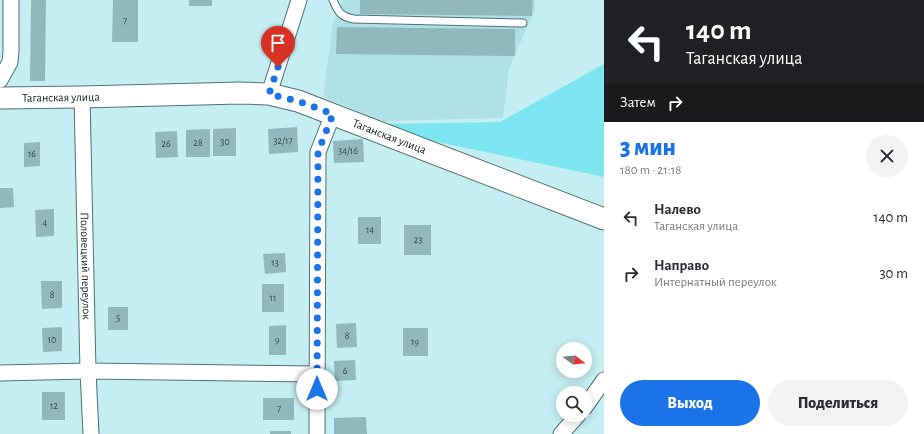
<!DOCTYPE html>
<html lang="ru">
<meta charset="utf-8">
<style>
:root{--surface:#fff;--page:#f2f2f3;--text:#2b2b33;--muted:#7c7c81;--accent:#1a73e8}
body{margin:0;font-family:"Alegreya Sans",sans-serif;background:var(--page);color:var(--text);height:100vh;display:flex;flex-direction:column;font-size:15px;white-space:nowrap}
*{box-sizing:border-box;margin:0}
p{font-size:13px;color:var(--muted)}
.icon{flex:none;width:22px;height:22px;fill:none;stroke:currentColor;stroke-width:2;stroke-linecap:round;stroke-linejoin:round}
.map{position:relative;flex:1;overflow:hidden}
.details{display:flex;flex-direction:column;background:var(--surface);width:320px}
.details>*{flex:none}
.hud{background:#202124;color:#fff;overflow:hidden}
.needle{width:26px;rotate:106deg}
.tools{position:absolute;left:556px;top:342px;display:grid;gap:8px}
.tools a{display:grid;place-items:center;width:36px;height:36px;border-radius:50%;background:var(--surface);box-shadow:0 2px 10px #0003;font-size:20px}
.pin{position:absolute;display:grid;place-items:center;width:34px;height:34px;color:#fff;margin:-41px -17px;border-radius:50% 50% 50% 0;rotate:-45deg;box-shadow:0 0 4px #0007}
.pin .icon{rotate:45deg}
.me{position:absolute;width:44px;margin:-22px;rotate:0deg;stroke-linejoin:round;filter:drop-shadow(0 0 3px #0008)}
.turn{display:flex;align-items:center;gap:14px;height:84px;padding:0 16px;font-size:18px}
.turn .icon{width:52px;height:52px;stroke-width:2.5}
.turn b{display:block;font-size:28px;line-height:34px}
.then{display:flex;align-items:center;height:38px;padding:0 16px;background:#0003;gap:8px;font-size:15px}
.round{display:grid;place-items:center;flex:none;width:42px;height:42px;border-radius:21px;background:var(--page)}
.overview{display:flex;align-items:center;justify-content:space-between;height:68px;padding:0 16px}
h1{font-size:24px;font-weight:800;line-height:30px;color:var(--accent)}
.primary-button{display:flex;gap:8px;margin-top:auto;padding:8px 16px}
.primary-button a{flex:1;height:46px;border-radius:24px;background:var(--accent);color:#fff;font-size:16px;font-weight:800;line-height:46px;text-align:center}
.primary-button a+a{background:var(--page);color:var(--text)}
ul{padding:0;list-style:none}
li{display:flex;align-items:center;gap:12px;height:56px;padding:0 16px}
li div{flex:1}
li b{display:block;font-size:15px}
li em{font-style:normal}
main{display:flex;flex:1;min-height:0}
.map>svg:first-child{display:block}
</style>
<main>
<div class="map">
<svg width="604" height="434" viewBox="0 0 604 434">
<rect width="100%" height="100%" fill="#c4eef2"/>
<!-- built -->
<path fill="#aee0e5" d="M 343,0 L 535,0 L 535,10 L 509,68 L 503,118 L 383,121 L 323,97 L 333,23 Z"/>
<!-- green -->
<path fill="#7ce5ef" d="M 604,64 L 604,177 L 381,130 L 383,124 L 500,122 Z"/>
<!-- building -->
<g fill="#91b9bd">
<path d="M 31,0 L 46,0 L 45,81 L 30,81 Z"/>
<path d="M 113,0 L 138,0 L 138,42 L 112,42 Z"/>
<rect x="189" y="0" width="23" height="6"/>
<path d="M 360,0 L 533,0 L 532,16 L 360,14 Z"/>
<path d="M 337,27 L 515,29 L 515,56 L 336,54 Z"/>
<path d="M 297,127 L 298,152 L 269,154 L 268,129 Z"/>
<path d="M 236,128 L 236,156 L 213,156 L 213,129 Z"/>
<path d="M 210,129 L 210,157 L 186,157 L 186,130 Z"/>
<path d="M 177,131 L 178,157 L 156,158 L 155,132 Z"/>
<path d="M 363,139 L 364,162 L 334,163 L 333,141 Z"/>
<path d="M 40,142 L 40,166 L 24,167 L 24,143 Z"/>
<path d="M 0,188 L 13,188 L 14,207 L 0,208 Z"/>
<path d="M 54,209 L 54,236 L 36,237 L 35,210 Z"/>
<rect x="358" y="217" width="23" height="27"/>
<rect x="404" y="225" width="27" height="30"/>
<path d="M 285,253 L 286,272 L 265,274 L 263,254 Z"/>
<path d="M 41,281 L 62,281 L 62,308 L 42,309 Z"/>
<rect x="262" y="284" width="22" height="28"/>
<rect x="108" y="307" width="20" height="23"/>
<path d="M 356,323 L 357,347 L 337,348 L 336,324 Z"/>
<path d="M 286,325 L 286,355 L 269,355 L 269,326 Z"/>
<path d="M 62,327 L 62,351 L 43,352 L 42,328 Z"/>
<rect x="403" y="328" width="25" height="28"/>
<path d="M 355,360 L 356,380 L 335,381 L 334,361 Z"/>
<rect x="42" y="392" width="23" height="28"/>
<rect x="263" y="398" width="31" height="22"/>
<path d="M 366,417 L 367,434 L 334,434 L 334,418 Z"/>
<rect x="270" y="431" width="21" height="3"/>
</g>
<g fill="none" stroke-linecap="round" stroke-linejoin="round">
<defs>
<path id="lane" d="M 333,0 C 338,12 341,17 354,19 L 523,23"/>
<g id="street">
<path d="M 0,80 L 10,62 L 11,51 L 11,0"/>
<path d="M 269,94 L 299,0"/>
<path id="s1" d="M 82,97 L 88,371 L 91,434"/>
<path d="M 0,373 L 88,371 L 317,374"/>
<path d="M 585,407 L 604,380"/>
<path d="M 317,434 L 318,152 L 333,114"/>
<path d="M 561,434 L 578,415"/>
</g>
<g id="secondary">
<path id="s2" d="M 0,98 L 82,97 L 240,93 L 269,94 L 298,101 L 604,219"/>
</g>
</defs>
<!-- lane casing -->
<use href="#lane" stroke="#4b7175" stroke-width="9"/>
<!-- street casing -->
<use href="#street" stroke="#4b7175" stroke-width="17"/>
<!-- secondary casing -->
<use href="#secondary" stroke="#4b7175" stroke-width="23"/>
<!-- lane -->
<use href="#lane" stroke="#fff" stroke-width="7"/>
<!-- street -->
<use href="#street" stroke="#fff" stroke-width="15"/>
<!-- secondary -->
<use href="#secondary" stroke="#fff" stroke-width="21"/>
</g>
<g fill="none" stroke-linecap="round" stroke-linejoin="round">
<!-- route -->
<path stroke="#1a73e8" stroke-width="7" stroke-dasharray="0 12.6" d="M 278,67 L 269,94 L 298,101 L 333,114 L 318,152 L 317,389"/>
</g>
<g text-anchor="middle" dominant-baseline="central" stroke-width="4" stroke-linejoin="round" paint-order="stroke">
<!-- number labels -->
<g font-size="10" fill="#2f4546">
<text x="125" y="21">7</text>
<text x="283" y="141">32/17</text>
<text x="225" y="142">30</text>
<text x="198" y="143">28</text>
<text x="166" y="144">26</text>
<text x="348" y="151">34/16</text>
<text x="32" y="154">16</text>
<text x="45" y="223">4</text>
<text x="370" y="230">14</text>
<text x="418" y="240">23</text>
<text x="275" y="263">13</text>
<text x="52" y="295">8</text>
<text x="273" y="298">11</text>
<text x="118" y="318">5</text>
<text x="347" y="336">8</text>
<text x="52" y="340">10</text>
<text x="277" y="340">9</text>
<text x="415" y="342">19</text>
<text x="345" y="371">6</text>
<text x="54" y="406">12</text>
<text x="279" y="409">7</text>
</g>
<!-- street labels -->
<g font-size="12" fill="#0e1e1f" stroke="#fff">
<text stroke="none"><textPath href="#s2" startOffset="61">Таганская улица</textPath></text>
<text stroke="none"><textPath href="#s2" startOffset="397">Таганская улица</textPath></text>
<text stroke="none"><textPath href="#s1" startOffset="169">Половецкий переулок</textPath></text>
</g>
</g>
</svg>
<div class="tools">
<a><svg class="needle" viewBox="-14 -14 28 28"><path d="M0-13l5 13h-10z" fill="#e53935"/><path d="M0 13l5-13h-10z" fill="#7c7c81"/></svg></a>
<a><svg class="icon" aria-label="search" viewBox="0 0 24 24"><circle cx="10" cy="10" r="6"/><path d="M15 15l6 6"/></svg></a>
</div>
<div class="pin" style="left:278px;top:67px;background:#d93025"><svg class="icon" aria-label="arrive" viewBox="0 0 24 24"><path d="M6 21V4h12l-3 4 3 4H6"/></svg></div>
<svg class="me" style="left:317px;top:389px" viewBox="-20 -20 40 40"><circle r="19" fill="#fff"/><path d="M0-13L10 11 0 6-10 11z" fill="#1a73e8"/></svg>
</div>
<section class="details">
<div class="hud">
<div class="turn"><svg class="icon" aria-label="left" viewBox="0 0 24 24"><path d="M17 20v-9H6M10 6l-5 5 5 5"/></svg><div><b>140 m</b>Таганская улица</div></div>
<div class="then">Затем<svg class="icon" aria-label="right" viewBox="0 0 24 24"><path d="M7 20v-9h11M14 6l5 5-5 5"/></svg></div>
</div>
<div class="overview"><div><h1>3 мин</h1><p>180 m · 21:18</p></div><a class="round"><svg class="icon" aria-label="close" viewBox="0 0 24 24"><path d="M6 6l12 12M18 6L6 18"/></svg></a></div>
<ul>
<li><svg class="icon" aria-label="left" viewBox="0 0 24 24"><path d="M17 20v-9H6M10 6l-5 5 5 5"/></svg><div><b>Налево</b><p>Таганская улица</p></div><em>140 m</em></li>
<li><svg class="icon" aria-label="right" viewBox="0 0 24 24"><path d="M7 20v-9h11M14 6l5 5-5 5"/></svg><div><b>Направо</b><p>Интернатный переулок</p></div><em>30 m</em></li>
</ul>
<div class="primary-button"><a>Выход</a><a>Поделиться</a></div>
</section>
</main>
